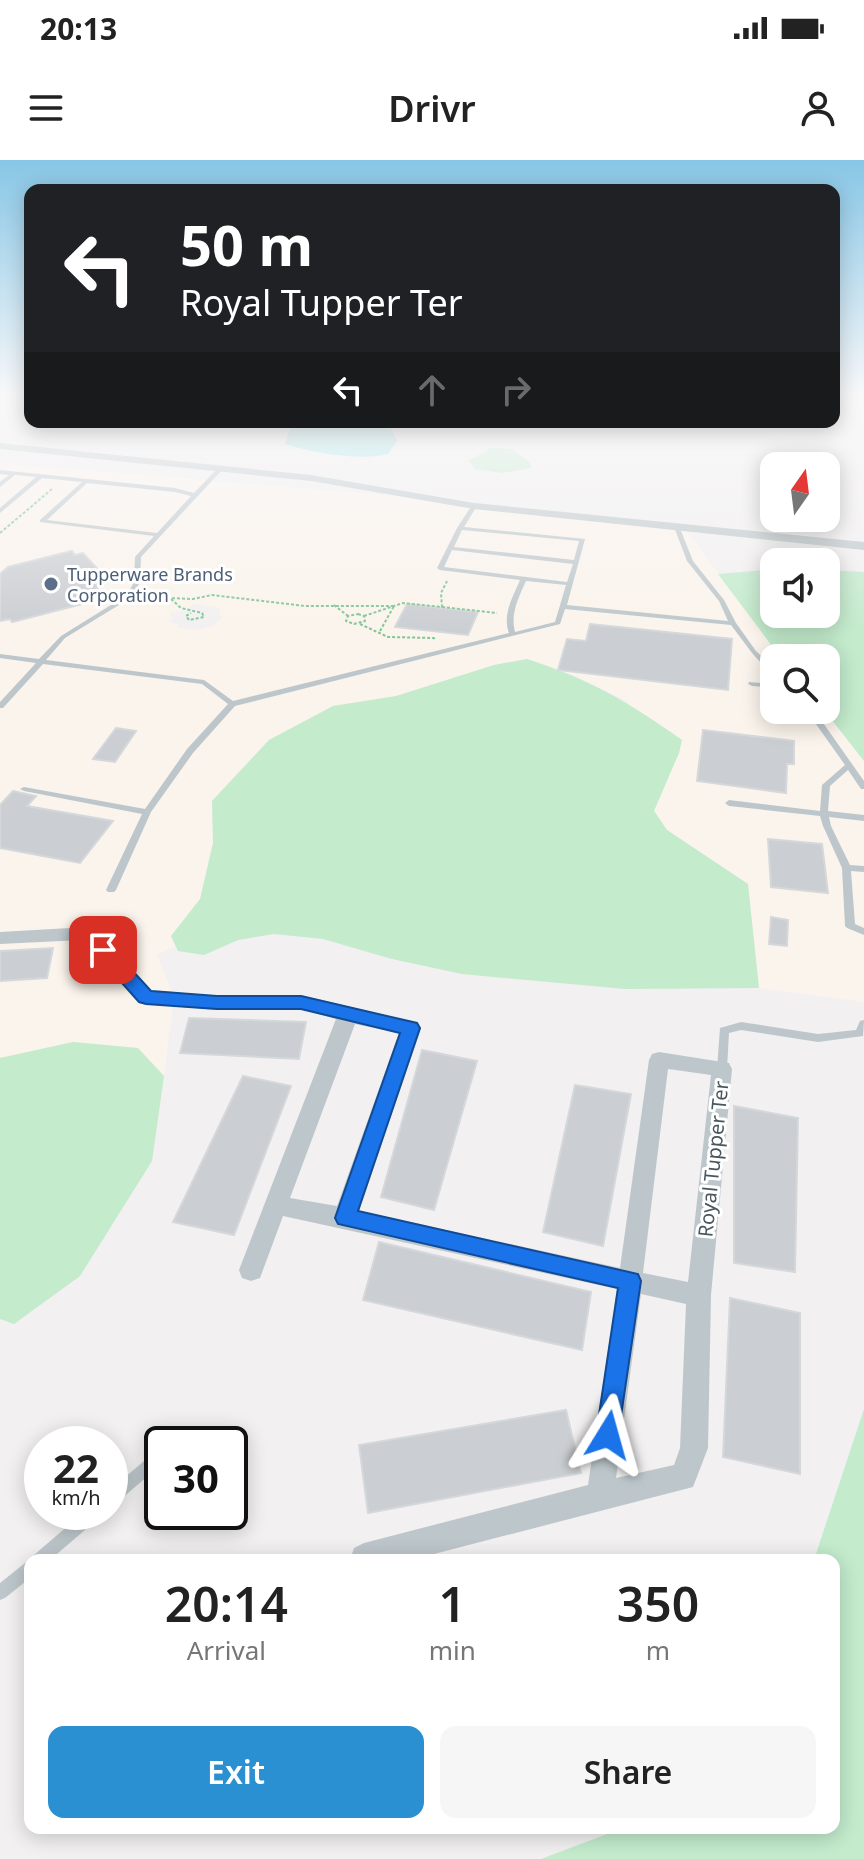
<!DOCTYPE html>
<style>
:root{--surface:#fff;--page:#f6f6f6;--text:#222;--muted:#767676;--accent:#2b90d2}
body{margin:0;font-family:"Noto Sans",sans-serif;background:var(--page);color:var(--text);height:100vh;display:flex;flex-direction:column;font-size:30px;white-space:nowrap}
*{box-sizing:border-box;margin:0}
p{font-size:26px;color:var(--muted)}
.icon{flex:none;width:44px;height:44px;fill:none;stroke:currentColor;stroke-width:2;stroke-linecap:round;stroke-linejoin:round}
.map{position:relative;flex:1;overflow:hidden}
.details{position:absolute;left:24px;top:1394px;width:816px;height:280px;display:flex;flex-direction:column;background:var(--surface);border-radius:16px;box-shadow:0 4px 20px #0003}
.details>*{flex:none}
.banner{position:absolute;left:24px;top:24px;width:816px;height:244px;border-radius:16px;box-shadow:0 4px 20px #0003;background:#202124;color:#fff;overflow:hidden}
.needle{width:52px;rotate:14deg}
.controls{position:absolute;left:760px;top:292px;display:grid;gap:16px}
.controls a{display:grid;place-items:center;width:80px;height:80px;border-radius:16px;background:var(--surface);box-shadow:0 4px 20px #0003;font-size:40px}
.speed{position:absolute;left:24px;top:1266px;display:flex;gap:16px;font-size:40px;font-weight:700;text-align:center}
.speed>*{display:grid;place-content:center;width:104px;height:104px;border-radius:50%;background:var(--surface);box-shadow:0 4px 20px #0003;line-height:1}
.speed small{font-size:20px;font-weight:400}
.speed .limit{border:4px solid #111;border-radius:12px;background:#fff;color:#111}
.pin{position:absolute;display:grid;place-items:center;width:68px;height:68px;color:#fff;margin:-34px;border-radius:16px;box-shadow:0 4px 12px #0006}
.me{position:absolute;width:88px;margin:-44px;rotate:8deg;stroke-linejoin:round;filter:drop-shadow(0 0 6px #0008)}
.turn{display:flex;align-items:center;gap:28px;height:168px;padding:0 24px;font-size:36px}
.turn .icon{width:104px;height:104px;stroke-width:2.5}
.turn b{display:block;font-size:56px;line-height:68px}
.lanes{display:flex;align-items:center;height:76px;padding:0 24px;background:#0003;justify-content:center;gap:40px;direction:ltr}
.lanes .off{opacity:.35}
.eta{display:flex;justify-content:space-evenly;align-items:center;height:136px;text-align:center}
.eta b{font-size:48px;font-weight:600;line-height:56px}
.cta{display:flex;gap:16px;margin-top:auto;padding:16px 24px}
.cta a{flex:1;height:92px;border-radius:16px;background:var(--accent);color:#fff;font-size:32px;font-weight:600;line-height:92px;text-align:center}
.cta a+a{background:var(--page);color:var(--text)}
.status{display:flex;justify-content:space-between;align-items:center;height:56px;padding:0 40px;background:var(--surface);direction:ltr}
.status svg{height:22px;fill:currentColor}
header{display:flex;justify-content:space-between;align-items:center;height:104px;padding:0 24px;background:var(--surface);font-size:36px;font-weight:600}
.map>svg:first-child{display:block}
</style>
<div class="status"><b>20:13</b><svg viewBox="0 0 49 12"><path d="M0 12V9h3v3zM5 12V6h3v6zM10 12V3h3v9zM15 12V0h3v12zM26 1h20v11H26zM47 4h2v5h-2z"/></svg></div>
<header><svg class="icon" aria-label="menu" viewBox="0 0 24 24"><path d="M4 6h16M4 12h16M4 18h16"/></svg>Drivr<svg class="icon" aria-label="person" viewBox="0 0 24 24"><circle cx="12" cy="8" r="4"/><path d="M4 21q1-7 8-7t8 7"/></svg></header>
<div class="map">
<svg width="864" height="1699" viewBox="0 0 864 1699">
<rect width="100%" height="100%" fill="#f2f0f1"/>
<!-- commercial -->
<path fill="#fbf4ec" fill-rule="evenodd" d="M 0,303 L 405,337 L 473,348 L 687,371 L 781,498 L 774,498 L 774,550 L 824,550 L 864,601 L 864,842 L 759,828 L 748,724 L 667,670 L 654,650 L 665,624 L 627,541 L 562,510 L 494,505 L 396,537 L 333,546 L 269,580 L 212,641 L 213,683 L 200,739 L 171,776 L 175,786 L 157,795 L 174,837 L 164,916 L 137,888 L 73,882 L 0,898 ZM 195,443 L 220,448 L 219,454 L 223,457 L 212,466 L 195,470 L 178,468 L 177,464 L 169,462 L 173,457 L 170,455 L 171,452 L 185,450 Z"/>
<!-- green -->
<g fill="#c3ebcc">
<path d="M 491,288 L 512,289 L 530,302 L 531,308 L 503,313 L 475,309 L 468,301 Z"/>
<path d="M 774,409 L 774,454 L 826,454 L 826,410 L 864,412 L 864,601 L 824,550 L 826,498 L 781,498 L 718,414 Z"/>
<path d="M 527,499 C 589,519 629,542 682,580 L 679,593 L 654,651 L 667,670 L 748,724 L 759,828 L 625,829 L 462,814 L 392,799 L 323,779 L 274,774 L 238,780 L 204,795 L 178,791 L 171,776 L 200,739 L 213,683 L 212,641 L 269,580 L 333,546 L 396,536 L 494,505 Z"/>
<path d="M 73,882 L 138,888 L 164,916 L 152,1001 L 80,1116 L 14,1164 L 0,1159 L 0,898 Z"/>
<path d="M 864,1249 L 864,1699 L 541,1699 L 623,1668 L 834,1668 L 834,1400 L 814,1400 Z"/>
</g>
<!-- water -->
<path fill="#95e1e4" d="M 298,262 L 376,262 L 391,269 L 397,281 L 388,294 C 358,301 314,293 285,284 L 289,271 Z"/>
<!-- building -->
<g fill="#cbced2" stroke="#d5d8db" stroke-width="2">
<path d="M 72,391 L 75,395 L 83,393 L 107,419 L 82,444 L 12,462 L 10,459 L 0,461 L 0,414 L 8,407 Z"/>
<path d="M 407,444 L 478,452 L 468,475 L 395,467 Z"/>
<path d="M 590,464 L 732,479 L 728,530 L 558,510 L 567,479 L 586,481 Z"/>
<path d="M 116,568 L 136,571 L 115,602 L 93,599 Z"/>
<path d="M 703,570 L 794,581 L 794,604 L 787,604 L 786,633 L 697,621 Z"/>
<path d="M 13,631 L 36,636 L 27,646 L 113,661 L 80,703 L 0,688 L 0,645 Z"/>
<path d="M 768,679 L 822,684 L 828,733 L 771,727 Z"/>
<path d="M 771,757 L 788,760 L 787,786 L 769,784 Z"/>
<path d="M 53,788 L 47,818 L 0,821 L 0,791 Z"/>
<path d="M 189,858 L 306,862 L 299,899 L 180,893 Z"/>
<path d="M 422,890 L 477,901 L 434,1050 L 381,1037 Z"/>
<path d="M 243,916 L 291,926 L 234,1075 L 173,1062 Z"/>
<path d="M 575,925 L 631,934 L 603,1086 L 543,1072 Z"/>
<path d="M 734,946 L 798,958 L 795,1112 L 734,1103 Z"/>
<path d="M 379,1082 L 591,1132 L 582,1190 L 363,1140 Z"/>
<path d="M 730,1138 L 800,1153 L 800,1314 L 723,1297 Z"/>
<path d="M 566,1250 L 581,1313 L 368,1353 L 359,1285 Z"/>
</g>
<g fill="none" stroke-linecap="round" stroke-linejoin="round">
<!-- path -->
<g stroke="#7fc697" stroke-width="2" stroke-dasharray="3 2" stroke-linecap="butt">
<path d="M 0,373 L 52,329"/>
<path d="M 99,431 L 111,433"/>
<path d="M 142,437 L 193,439 L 212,435 L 305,446 L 394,446"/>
<path d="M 171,439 L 181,448 L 202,453 L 204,457 L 189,460 L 186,456 L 191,453"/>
<path d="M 334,445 L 348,456"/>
<path d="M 442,447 L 497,453"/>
<path d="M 358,454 L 364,456 L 365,461 L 354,464 L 346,461 L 348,456 Z"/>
<path d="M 364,456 L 403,443 L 442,447 L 441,433 L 447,421"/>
<path d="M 360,464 L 388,477 L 434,478 L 435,481"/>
<path d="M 380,471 L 394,446"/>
</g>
<!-- lane -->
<g fill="#bdc7cb" fill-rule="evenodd">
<path d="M 218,308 L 223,309 L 141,397 L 140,422 L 132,437 L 65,478 L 46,500 L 204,520 L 233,541 L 509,473 C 502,454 513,437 520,420 L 440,410 L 437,408 L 457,368 L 472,345 L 474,344 L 477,346 L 464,367 L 585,379 L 567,445 L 728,461 L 719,441 L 687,401 L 674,367 L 679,366 L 693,401 L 724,440 L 736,463 L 756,491 L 774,508 L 774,514 L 771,514 L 752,493 L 731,465 L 565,449 L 560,464 L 235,546 L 193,593 L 151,652 L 116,730 L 114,732 L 108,732 L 106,730 L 142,654 L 24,631 L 20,629 L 24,627 L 145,649 L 187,589 L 228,544 L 202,524 L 43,504 L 3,548 L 0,548 L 0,542 L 36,503 L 0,498 L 0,494 L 39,499 L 61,476 L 127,435 L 134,422 L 135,397 L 154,376 L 40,362 L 40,360 L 82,322 L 42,318 L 0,353 L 0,348 L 36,317 L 15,315 L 0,327 L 0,322 L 9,315 L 0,314 L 0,310 L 175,328 L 194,333 ZM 87,323 L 175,332 L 191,336 L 157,373 L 47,360 ZM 462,370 L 579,381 L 574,400 L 454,387 ZM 452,390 L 573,404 L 567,422 L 444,407 ZM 526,421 L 566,425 L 555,462 L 515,472 C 510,453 519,437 526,421 Z"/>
<path d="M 749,522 L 774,524 L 774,528 L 752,526 L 748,524 Z"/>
<path d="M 806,550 L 814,550 L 864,621 L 864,629 L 861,629 L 848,610 L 830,626 L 828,651 L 864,655 L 864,661 L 829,657 L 831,666 L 850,705 L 864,706 L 864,712 L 851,711 L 855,764 L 864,768 L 864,775 L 847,768 L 845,766 L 842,708 L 823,666 L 820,656 L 729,646 L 725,643 L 729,640 L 820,651 L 822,625 L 845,605 Z"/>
<path d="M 864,860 L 863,876 L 818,882 L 741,870 L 729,873 L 727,909 L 726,912 L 718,912 L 717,909 L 720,868 L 741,862 L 818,874 L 856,870 L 860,861 Z"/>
<path d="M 162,1288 L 162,1304 L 115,1344 L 110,1346 L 110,1330 L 157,1290 Z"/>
<path d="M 84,1352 L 102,1352 L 100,1357 L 50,1400 L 32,1400 L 34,1395 Z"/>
<path d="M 30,1401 L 30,1418 L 5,1438 L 0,1440 L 0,1423 L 25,1403 Z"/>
</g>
<!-- street -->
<g fill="#bdc7cb" fill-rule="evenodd">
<path d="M 0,283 L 311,315 L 474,343 L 864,382 L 864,390 L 474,349 L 311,321 L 0,289 Z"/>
<path d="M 87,767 L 94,768 L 151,830 L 217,836 L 301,835 L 418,863 L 421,868 L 359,1051 L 620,1108 L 649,900 L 652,894 L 659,892 L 729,903 L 732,909 L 711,1135 L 708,1288 L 693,1327 L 411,1400 L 350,1400 L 354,1388 L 364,1383 L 588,1325 L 617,1129 L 283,1056 L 260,1118 L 251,1121 L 242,1118 L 239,1110 L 336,859 L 301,849 L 217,850 L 146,844 L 139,842 L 82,780 L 0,784 L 0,772 ZM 355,864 L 399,873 L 337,1046 L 290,1038 ZM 668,909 L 711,915 L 688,1122 L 643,1113 ZM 641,1134 L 686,1144 L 680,1288 L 674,1305 L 616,1318 Z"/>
</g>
</g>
<!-- sky -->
<linearGradient id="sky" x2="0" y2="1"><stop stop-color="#87c6e6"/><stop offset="0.5" stop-color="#f9f8f9"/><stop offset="1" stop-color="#f9f8f9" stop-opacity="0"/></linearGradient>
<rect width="864" height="472" fill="url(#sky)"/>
<!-- route -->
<path fill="#1a73e8" stroke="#114b97" stroke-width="2" d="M 103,784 L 109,785 L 151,831 L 217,836 L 301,836 L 417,863 L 420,868 L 358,1051 L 638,1114 L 641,1121 L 617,1283 L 608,1287 L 599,1283 L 596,1275 L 618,1128 L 338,1064 L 335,1058 L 400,873 L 301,849 L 217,849 L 146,844 L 139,842 L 96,794 L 94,790 L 96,785 Z"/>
<!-- markers -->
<circle fill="#5c6f8a" stroke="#fff" stroke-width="3" cx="51" cy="424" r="8"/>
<g text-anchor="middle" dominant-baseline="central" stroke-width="6" stroke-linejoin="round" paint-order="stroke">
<!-- far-service labels -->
<g font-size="18" fill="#4e5e75" stroke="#fff" text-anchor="start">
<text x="67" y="414">Tupperware Brands<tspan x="67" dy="21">Corporation</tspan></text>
</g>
<!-- street labels -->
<g font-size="20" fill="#4a565c" stroke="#fff">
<text transform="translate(713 999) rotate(-84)">Royal Tupper Ter</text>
</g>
</g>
</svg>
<div class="controls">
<a><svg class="needle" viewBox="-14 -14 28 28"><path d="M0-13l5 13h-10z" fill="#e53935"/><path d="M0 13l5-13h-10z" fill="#767676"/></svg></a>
<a><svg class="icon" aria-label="sound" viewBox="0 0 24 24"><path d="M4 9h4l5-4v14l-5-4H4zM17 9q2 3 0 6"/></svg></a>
<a><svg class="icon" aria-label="search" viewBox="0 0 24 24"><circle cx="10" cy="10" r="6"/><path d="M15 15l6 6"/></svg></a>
</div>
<div class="speed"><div>22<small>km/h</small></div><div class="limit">30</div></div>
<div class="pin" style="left:103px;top:790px;background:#d93025"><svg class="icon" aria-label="arrive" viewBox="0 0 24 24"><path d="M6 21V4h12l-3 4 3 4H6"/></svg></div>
<svg class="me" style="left:608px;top:1275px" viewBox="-20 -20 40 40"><path d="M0-17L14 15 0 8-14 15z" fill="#1a73e8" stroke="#fff" stroke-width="4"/></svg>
<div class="banner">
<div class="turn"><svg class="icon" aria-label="left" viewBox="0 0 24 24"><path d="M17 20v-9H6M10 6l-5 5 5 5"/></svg><div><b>50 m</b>Royal Tupper Ter</div></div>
<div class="lanes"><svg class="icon" aria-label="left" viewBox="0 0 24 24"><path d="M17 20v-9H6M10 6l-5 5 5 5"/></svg><svg class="icon off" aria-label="ahead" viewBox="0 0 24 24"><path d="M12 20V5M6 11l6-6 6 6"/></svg><svg class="icon off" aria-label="right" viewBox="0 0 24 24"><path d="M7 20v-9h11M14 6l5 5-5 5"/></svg></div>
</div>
<section class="details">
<div class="eta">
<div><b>20:14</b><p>Arrival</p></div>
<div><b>1</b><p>min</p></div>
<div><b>350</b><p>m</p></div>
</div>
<div class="cta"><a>Exit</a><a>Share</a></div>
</section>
</div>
